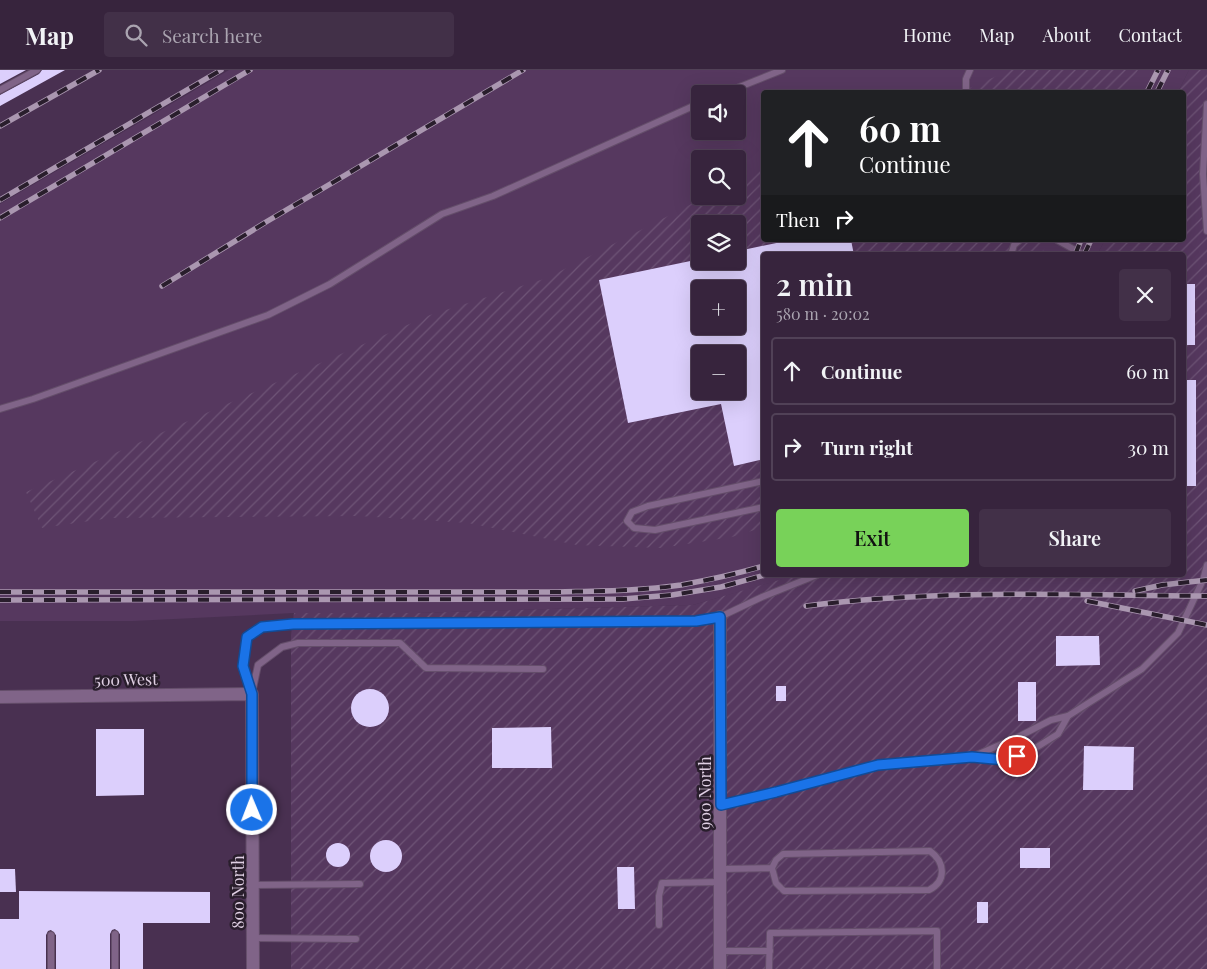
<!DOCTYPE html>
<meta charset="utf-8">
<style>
:root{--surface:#37243d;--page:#423048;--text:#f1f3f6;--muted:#aaa4b0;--line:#514157;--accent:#78d259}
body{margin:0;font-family:"Playfair Display",serif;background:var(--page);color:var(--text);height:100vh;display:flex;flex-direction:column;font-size:19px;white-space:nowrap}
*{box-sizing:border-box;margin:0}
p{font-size:16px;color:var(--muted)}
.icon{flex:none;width:28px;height:28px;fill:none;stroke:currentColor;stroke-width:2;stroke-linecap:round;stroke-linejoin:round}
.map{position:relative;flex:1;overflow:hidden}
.sheet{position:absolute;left:761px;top:182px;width:425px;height:325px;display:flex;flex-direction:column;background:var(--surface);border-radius:5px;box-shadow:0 5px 20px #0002,0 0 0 1px var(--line)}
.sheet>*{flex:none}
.guide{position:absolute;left:761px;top:20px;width:425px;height:152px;border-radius:5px;box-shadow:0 5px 20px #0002,0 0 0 1px var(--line);background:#202124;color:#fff;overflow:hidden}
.controls{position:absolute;left:691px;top:15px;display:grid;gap:10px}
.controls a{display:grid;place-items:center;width:55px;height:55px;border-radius:5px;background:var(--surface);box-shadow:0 5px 20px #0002,0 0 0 1px var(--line);font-size:25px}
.pin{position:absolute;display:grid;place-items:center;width:42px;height:42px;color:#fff;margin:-21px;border:2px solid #fff;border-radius:50%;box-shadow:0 1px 5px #0007}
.me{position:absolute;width:55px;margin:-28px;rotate:359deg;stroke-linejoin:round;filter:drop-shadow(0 0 4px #0008)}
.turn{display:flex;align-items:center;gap:18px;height:105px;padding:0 15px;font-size:22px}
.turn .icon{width:65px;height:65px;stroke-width:2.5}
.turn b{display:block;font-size:35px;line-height:42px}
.then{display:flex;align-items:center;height:48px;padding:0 15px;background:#0003;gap:10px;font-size:19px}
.round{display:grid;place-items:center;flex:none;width:52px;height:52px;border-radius:5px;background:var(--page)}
.summary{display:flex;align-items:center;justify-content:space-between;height:85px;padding:0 15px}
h1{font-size:30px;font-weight:600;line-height:38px}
.button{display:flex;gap:10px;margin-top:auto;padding:10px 15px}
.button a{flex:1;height:58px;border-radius:5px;background:var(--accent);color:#111;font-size:20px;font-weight:600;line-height:58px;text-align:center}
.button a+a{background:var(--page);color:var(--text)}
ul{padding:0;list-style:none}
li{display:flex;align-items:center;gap:15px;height:68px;margin:0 10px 8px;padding:0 5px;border:2px solid var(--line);border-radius:5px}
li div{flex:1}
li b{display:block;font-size:19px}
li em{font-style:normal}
header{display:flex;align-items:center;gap:30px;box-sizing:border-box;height:70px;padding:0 25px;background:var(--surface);border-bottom:1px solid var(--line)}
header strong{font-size:24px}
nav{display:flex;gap:28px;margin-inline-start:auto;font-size:18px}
.search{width:350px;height:45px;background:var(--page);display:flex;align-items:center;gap:12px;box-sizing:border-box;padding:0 18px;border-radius:5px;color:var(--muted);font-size:19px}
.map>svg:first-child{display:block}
</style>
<header>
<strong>Map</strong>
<div class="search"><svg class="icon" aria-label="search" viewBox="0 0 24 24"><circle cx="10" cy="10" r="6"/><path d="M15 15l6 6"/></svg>Search here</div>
<nav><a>Home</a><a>Map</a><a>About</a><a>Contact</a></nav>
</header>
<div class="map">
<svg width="1207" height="899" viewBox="0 0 1207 899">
<defs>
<pattern id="industrial-furrows" width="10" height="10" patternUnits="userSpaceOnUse" patternTransform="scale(1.25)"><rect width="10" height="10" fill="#56385f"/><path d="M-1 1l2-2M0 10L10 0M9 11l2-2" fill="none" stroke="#6e5476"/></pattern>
</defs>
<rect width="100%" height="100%" fill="#493051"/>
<!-- built -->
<path fill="#56385f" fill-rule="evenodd" d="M 229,0 L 1189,0 L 1178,22 L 764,22 L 764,170 L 1105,170 L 1097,185 L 764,185 L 764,505 L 796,505 L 791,507 L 693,535 L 417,543 L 294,543 L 133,551 L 0,551 L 0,134 ZM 700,24 L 738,24 L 738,61 L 700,61 ZM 700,89 L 738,89 L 738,126 L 700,126 ZM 700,154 L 738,154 L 738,191 L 700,191 ZM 700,219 L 738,219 L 738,256 L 700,256 ZM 700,284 L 738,284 L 738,321 L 700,321 Z"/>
<!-- industrial -->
<g fill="url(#industrial-furrows)" fill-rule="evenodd">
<path d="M 1010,0 L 1138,0 L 1126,22 L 961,22 Z"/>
<path d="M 1189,0 L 1207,0 L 1207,899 L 291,899 L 291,565 L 294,543 L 417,543 L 693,535 L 796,505 L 1184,505 L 1184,185 L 1097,185 L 1105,170 L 1184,170 L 1184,22 L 1178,22 Z"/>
<path d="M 764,98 L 764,170 L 1049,170 L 1041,185 L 764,185 L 764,457 L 732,467 L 661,478 L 577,475 L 468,453 L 359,446 L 110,448 L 42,458 L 26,422 L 430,245 L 547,208 L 707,126 L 738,126 L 738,111 ZM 700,154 L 738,154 L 738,191 L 700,191 ZM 700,219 L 738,219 L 738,256 L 700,256 ZM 700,284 L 738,284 L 738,321 L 700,321 Z"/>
</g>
<!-- building -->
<g fill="#dccffc" fill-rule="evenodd">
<path d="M 0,0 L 26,0 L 0,14 Z"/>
<path d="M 42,0 L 65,0 L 0,36 L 0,25 L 39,4 Z"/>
<path d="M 791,170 L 851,170 L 854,185 L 764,185 L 764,389 L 734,396 L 721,334 L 628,353 L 599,210 L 700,189 L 700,191 L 738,191 L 738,181 ZM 700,219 L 738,219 L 738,256 L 700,256 ZM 700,284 L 738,284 L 738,321 L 700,321 Z"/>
<rect x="1184" y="214" width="11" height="61"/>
<rect x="1184" y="310" width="12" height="106"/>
<path d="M 1056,566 L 1099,566 L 1100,595 L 1056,596 Z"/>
<rect x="1018" y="612" width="18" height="39"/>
<rect x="776" y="616" width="10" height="15"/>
<circle cx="370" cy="638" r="19"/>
<path d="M 551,657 L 552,698 L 492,698 L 492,658 Z"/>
<path d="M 96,659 L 144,659 L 144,725 L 96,726 Z"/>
<path d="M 1084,676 L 1134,677 L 1133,720 L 1083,720 Z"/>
<circle cx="386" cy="786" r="16"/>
<circle cx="338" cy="785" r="12"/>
<rect x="1020" y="778" width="30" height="20"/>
<path d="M 617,797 L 634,797 L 635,839 L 618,839 Z"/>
<path d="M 0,799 L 15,799 L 16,822 L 0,822 Z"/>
<path d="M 19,821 L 210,822 L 210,853 L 143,853 L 143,899 L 120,899 L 120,864 L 115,859 L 112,860 L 110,864 L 110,899 L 56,899 L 56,865 L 51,860 L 48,861 L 46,865 L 46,899 L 0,899 L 0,849 L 19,849 Z"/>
<rect x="977" y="832" width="11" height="21"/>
</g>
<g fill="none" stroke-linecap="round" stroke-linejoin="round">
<defs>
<g id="lane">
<path d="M 0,20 L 37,0"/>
<path d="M 966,22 L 966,9 L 970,0"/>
<path d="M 722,24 L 782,0"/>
<path d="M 1207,34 L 1203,104 L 1207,161"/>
<path d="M 1057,170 L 1084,185"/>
<path d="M 1011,185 L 1014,175 L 1020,170"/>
<path d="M 0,339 L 33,329 L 268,245 L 330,214 L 442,144 L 493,126 L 700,33"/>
<path d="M 764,411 L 648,436 L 632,442 L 627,451 L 634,458 L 655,460 L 764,437"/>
<path d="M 252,623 L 258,595 L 282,577 L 298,573 L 400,573 L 426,598 L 543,599"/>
<path d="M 252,624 L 243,596 L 247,567 L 262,557 L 293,554 L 696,551 L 720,547 L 762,527 L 817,505"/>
<path d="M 1068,646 L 1142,599 L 1178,563 L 1203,510 L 1207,495"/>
<path d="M 721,735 L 776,722 L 878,695 L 972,687 L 1005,691 L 1029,682 L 1058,664 L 1068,646 L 1051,650 L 1018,667 L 972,687"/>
<path d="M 721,799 L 772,798 L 776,790 L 783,784 L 930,781 C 945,792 947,811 929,820 L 784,821 L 776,813 L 772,798"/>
<path d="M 253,815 L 360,814"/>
<path d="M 659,855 L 659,826 L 662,813 L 721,812"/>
<path d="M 115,864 L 115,899"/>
<path d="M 51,865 L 51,899"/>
<path d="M 253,868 L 356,869"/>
<path d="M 720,881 L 770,881"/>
<path d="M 769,899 L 770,863 L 937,861 L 937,899"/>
</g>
<g id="street">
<path d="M 720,547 L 720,899"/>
<path d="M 0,627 L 252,624 L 253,899"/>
</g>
</defs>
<!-- lane casing -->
<use href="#lane" stroke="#644e6a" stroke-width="8"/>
<!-- street casing -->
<use href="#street" stroke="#644e6a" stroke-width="14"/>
<!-- lane -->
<use href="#lane" stroke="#806488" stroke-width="6"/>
<!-- street -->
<use href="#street" stroke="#806488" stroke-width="12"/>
<defs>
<g id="rail">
<path d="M 1147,22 L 1158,0"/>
<path d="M 1157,22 L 1168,0"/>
<path d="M 0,56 L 99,0"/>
<path d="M 0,130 L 221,0"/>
<path d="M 0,148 L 250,0"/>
<path d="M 1075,185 L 1081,170"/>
<path d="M 1084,185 L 1091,170"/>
<path d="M 162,216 L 266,152 L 523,0"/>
<path d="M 1135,521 L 1162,515 L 1207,510"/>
<path d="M 0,522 L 558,522 C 599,521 640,521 681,515 C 709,510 736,504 764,496"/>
<path d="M 0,530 L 623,529 L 672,525 L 721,517 L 765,505"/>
<path d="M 1087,531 L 1207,555"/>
<path d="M 806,536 C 939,519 1073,525 1207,526"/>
</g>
</defs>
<!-- rail casing -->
<use href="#rail" stroke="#aa97b0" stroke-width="5.5"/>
<!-- rail -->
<use href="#rail" stroke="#291e2c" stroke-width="4" stroke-dasharray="11" stroke-linecap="butt"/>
</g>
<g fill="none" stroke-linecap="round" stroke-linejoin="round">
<defs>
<path id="route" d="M 252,740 L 252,624 L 243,596 L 247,567 L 262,557 L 293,554 L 696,551 L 720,547 L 721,735 L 776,722 L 878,695 L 972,687 L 1005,690 L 1017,686"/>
</defs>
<!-- route casing -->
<use href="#route" stroke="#114b97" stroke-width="12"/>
<!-- route -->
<use href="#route" stroke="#1a73e8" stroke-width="9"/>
</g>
<g text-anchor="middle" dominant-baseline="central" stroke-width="5" stroke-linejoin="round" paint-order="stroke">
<!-- street labels -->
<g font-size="16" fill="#e0d0e4" stroke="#291e2c">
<text transform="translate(126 609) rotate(-1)">500 West</text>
<text transform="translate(704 723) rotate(-90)">900 North</text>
<text transform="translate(237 822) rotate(-90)">800 North</text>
</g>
</g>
</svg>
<div class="controls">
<a><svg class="icon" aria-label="sound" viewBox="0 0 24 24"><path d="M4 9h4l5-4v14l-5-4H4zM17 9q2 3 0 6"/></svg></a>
<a><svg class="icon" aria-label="search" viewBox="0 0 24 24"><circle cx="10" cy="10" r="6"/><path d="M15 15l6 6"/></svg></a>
<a><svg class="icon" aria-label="layers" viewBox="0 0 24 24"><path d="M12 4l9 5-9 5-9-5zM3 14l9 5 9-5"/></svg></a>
<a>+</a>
<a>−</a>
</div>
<div class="pin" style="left:1017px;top:686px;background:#d93025"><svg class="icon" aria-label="arrive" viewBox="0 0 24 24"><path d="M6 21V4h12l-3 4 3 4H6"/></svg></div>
<svg class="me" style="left:252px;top:740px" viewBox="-20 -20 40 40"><circle r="17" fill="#1a73e8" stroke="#fff" stroke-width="3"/><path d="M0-11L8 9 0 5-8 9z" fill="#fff"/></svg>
<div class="guide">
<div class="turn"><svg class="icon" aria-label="ahead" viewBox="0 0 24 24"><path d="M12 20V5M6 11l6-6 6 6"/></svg><div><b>60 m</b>Continue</div></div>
<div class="then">Then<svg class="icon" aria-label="right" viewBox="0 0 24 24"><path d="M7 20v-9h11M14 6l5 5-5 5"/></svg></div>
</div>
<section class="sheet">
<div class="summary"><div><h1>2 min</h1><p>580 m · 20:02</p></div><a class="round"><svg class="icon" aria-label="close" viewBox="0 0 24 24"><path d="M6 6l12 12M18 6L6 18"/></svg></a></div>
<ul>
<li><svg class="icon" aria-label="ahead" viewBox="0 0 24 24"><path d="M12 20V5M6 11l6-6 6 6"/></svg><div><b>Continue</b></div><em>60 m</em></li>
<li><svg class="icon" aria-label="right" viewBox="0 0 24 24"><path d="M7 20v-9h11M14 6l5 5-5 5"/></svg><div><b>Turn right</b></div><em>30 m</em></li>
</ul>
<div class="button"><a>Exit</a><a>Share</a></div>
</section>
</div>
